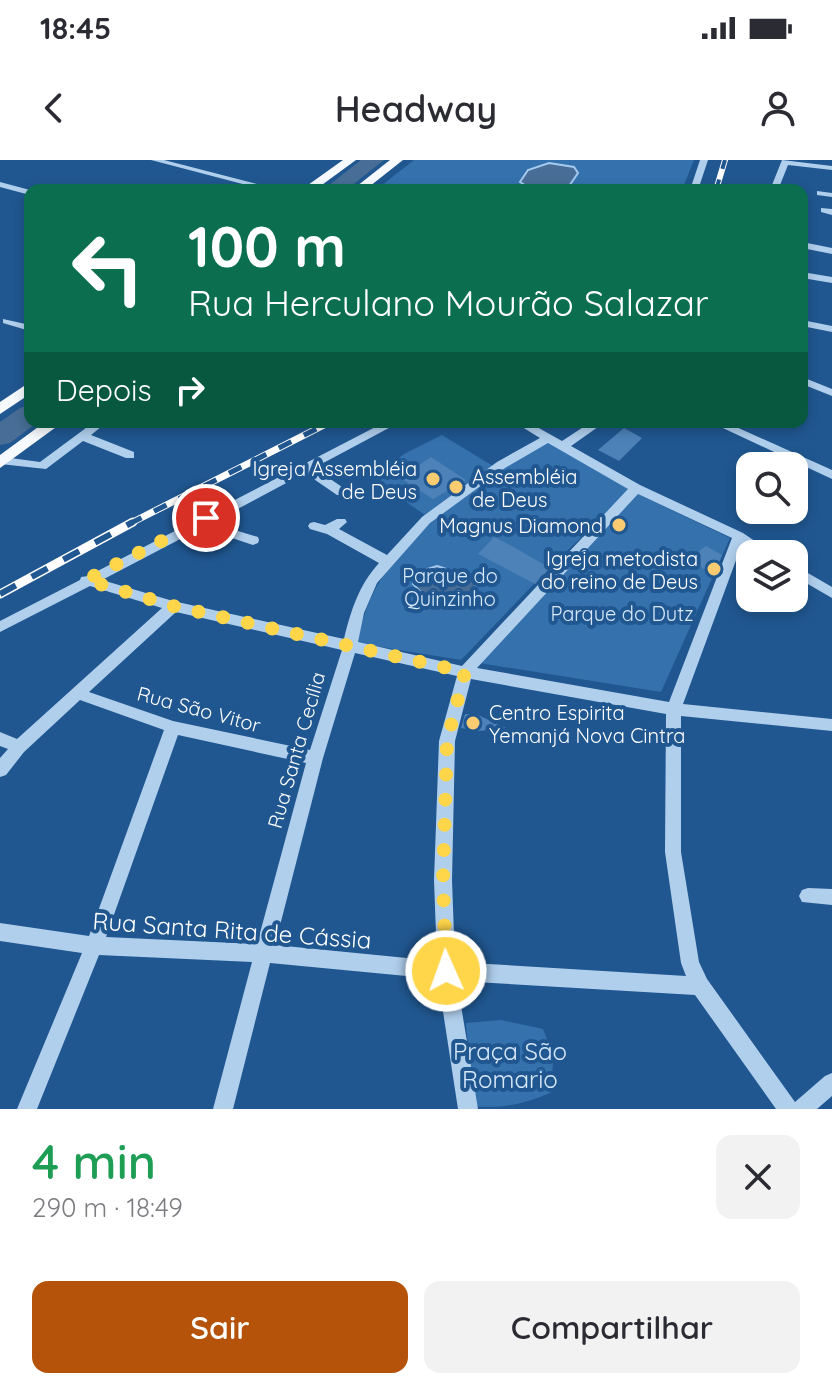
<!DOCTYPE html>
<html lang="pt">
<meta charset="utf-8">
<style>
:root{--surface:#fff;--page:#f2f2f3;--text:#2b2b33;--muted:#7c7c81;--accent:#b45309}
body{margin:0;font-family:Quicksand,sans-serif;background:var(--page);color:var(--text);height:100vh;display:flex;flex-direction:column;font-size:30px;white-space:nowrap}
*{box-sizing:border-box;margin:0}
p{font-size:26px;color:var(--muted)}
.icon{flex:none;width:44px;height:44px;fill:none;stroke:currentColor;stroke-width:2;stroke-linecap:round;stroke-linejoin:round}
.map{position:relative;height:949px;overflow:hidden}
.sheet{display:flex;flex-direction:column;background:var(--surface);flex:1}
.sheet>*{flex:none}
.guide{position:absolute;left:24px;top:24px;width:784px;height:244px;border-radius:16px;box-shadow:0 4px 12px #0003;background:#0b6e4f;color:#fff;overflow:hidden}
.buttons{position:absolute;left:736px;top:292px;display:grid;gap:16px}
.buttons a{display:grid;place-items:center;width:72px;height:72px;border-radius:16px;background:var(--surface);box-shadow:0 4px 12px #0003;font-size:40px}
.pin{position:absolute;display:grid;place-items:center;width:68px;height:68px;color:#fff;margin:-34px;border:4px solid #fff;border-radius:50%;box-shadow:0 2px 8px #0007}
.me{position:absolute;width:88px;margin:-44px;rotate:358deg;stroke-linejoin:round;filter:drop-shadow(0 0 6px #0008)}
.turn{display:flex;align-items:center;gap:28px;height:168px;padding:0 32px;font-size:36px}
.turn .icon{width:104px;height:104px;stroke-width:2.5}
.turn b{display:block;font-size:56px;line-height:68px}
.then{display:flex;align-items:center;height:76px;padding:0 32px;background:#0003;gap:16px;font-size:30px}
.round{display:grid;place-items:center;flex:none;width:84px;height:84px;border-radius:16px;background:var(--page)}
.overview{display:flex;align-items:center;justify-content:space-between;height:136px;padding:0 32px}
h1{font-size:48px;font-weight:600;line-height:60px;color:#1e9e55}
.primary-button{display:flex;gap:16px;margin-top:auto;padding:16px 32px}
.primary-button a{flex:1;height:92px;border-radius:16px;background:var(--accent);color:#fff;font-size:32px;font-weight:600;line-height:92px;text-align:center}
.primary-button a+a{background:var(--page);color:var(--text)}
.status{display:flex;justify-content:space-between;align-items:center;height:56px;padding:0 40px;background:var(--surface);direction:ltr}
.status svg{height:22px;fill:currentColor}
header{display:flex;justify-content:space-between;align-items:center;height:104px;padding:0 32px;background:var(--surface);font-size:36px;font-weight:600}
.map>svg:first-child{display:block}
</style>
<div class="status"><b>18:45</b><svg viewBox="0 0 49 12"><path d="M0 12V9h3v3zM5 12V6h3v6zM10 12V3h3v9zM15 12V0h3v12zM26 1h20v11H26zM47 4h2v5h-2z"/></svg></div>
<header><svg class="icon" aria-label="back" viewBox="0 0 24 24"><path d="M15 5l-7 7 7 7"/></svg>Headway<svg class="icon" aria-label="person" viewBox="0 0 24 24"><circle cx="12" cy="8" r="4"/><path d="M4 21q1-7 8-7t8 7"/></svg></header>
<div class="map">
<svg width="832" height="949" viewBox="0 0 832 949">
<rect width="100%" height="100%" fill="#205790"/>
<!-- green -->
<g fill="#3471ad">
<path d="M 414,0 L 694,0 L 682,30 L 376,30 Z"/>
<path d="M 442,275 L 493,306 L 425,355 L 370,317 L 406,293 Z"/>
<path d="M 549,281 L 633,329 L 554,403 L 461,500 L 356,483 C 361,467 365,450 372,436 C 404,369 487,317 549,281 Z"/>
<path d="M 638,334 L 730,378 L 661,532 L 479,503 Z"/>
<path d="M 501,860 L 543,869 L 553,895 L 552,932 C 525,944 502,949 473,946 L 466,863 Z"/>
</g>
<!-- water -->
<g fill="#486e97" stroke="#a4caee" stroke-width="2">
<path d="M 549,3 L 574,7 L 578,13 L 567,29 L 533,30 L 520,22 L 528,10 Z"/>
<path d="M 437,406 L 474,418 L 476,428 L 462,441 L 434,446 L 413,424 L 424,410 Z"/>
</g>
<g fill="none" stroke-linecap="round" stroke-linejoin="round">
<!-- river -->
<g fill="#486e97" fill-rule="evenodd">
<path d="M 361,0 L 384,0 L 346,30 L 323,30 Z"/>
<path d="M 30,245 L 30,262 L 38,262 L 10,283 L 0,285 L 0,262 L 20,248 Z"/>
</g>
</g>
<!-- building -->
<g fill="#4d82b8">
<path d="M 624,268 L 642,278 L 619,301 L 598,290 Z"/>
<path d="M 431,297 L 466,320 L 433,339 L 400,318 Z"/>
<path d="M 494,377 L 510,385 L 550,408 L 535,424 L 478,394 Z"/>
<path d="M 706,386 L 722,395 L 714,416 L 689,399 Z"/>
<path d="M 465,554 L 478,555 L 506,568 L 479,571 L 461,568 Z"/>
</g>
<g fill="none" stroke-linecap="round" stroke-linejoin="round">
<!-- minor -->
<g fill="#b0cfed" fill-rule="evenodd">
<path d="M 151,0 L 164,0 L 280,30 L 266,30 Z"/>
<path d="M 700,0 L 708,0 L 698,30 L 690,30 Z"/>
<path d="M 782,0 L 832,6 L 832,10 L 788,5 L 778,30 L 770,30 Z"/>
<path d="M 0,22 L 30,30 L 30,35 L 0,27 Z"/>
<path d="M 817,31 L 832,33 L 832,37 L 817,35 Z"/>
<path d="M 821,48 L 832,49 L 832,55 L 821,52 Z"/>
<path d="M 802,82 L 832,88 L 832,94 L 802,88 Z"/>
<path d="M 802,112 L 832,117 L 832,123 L 802,118 Z"/>
<path d="M 3,159 L 30,165 L 30,171 L 3,163 Z"/>
<path d="M 802,160 L 832,166 L 832,172 L 802,166 Z"/>
<path d="M 802,217 L 832,229 L 832,236 L 802,224 Z"/>
<path d="M 94,262 L 107,262 L 91,275 L 134,292 L 134,298 L 126,298 L 83,281 L 46,309 L 0,304 L 0,298 L 3,297 L 40,302 Z"/>
<path d="M 385,262 L 400,262 L 314,308 L 345,329 L 347,332 L 345,335 L 337,335 L 305,313 L 217,360 L 228,368 L 258,377 L 259,380 L 258,383 L 253,385 L 220,374 L 207,365 L 102,420 L 173,441 L 344,479 C 351,450 359,425 379,403 L 327,374 L 310,369 L 308,366 L 310,363 L 314,362 L 325,365 L 337,359 L 345,359 L 347,362 L 339,369 L 387,395 L 422,357 L 497,302 L 540,278 L 514,262 L 528,262 L 562,281 L 591,262 L 605,262 L 571,286 L 640,325 L 743,373 L 774,394 L 758,394 L 742,384 L 683,544 L 832,559 L 832,571 L 681,556 L 681,692 L 699,802 L 707,819 L 795,942 L 825,916 L 832,913 L 832,936 L 817,949 L 776,949 L 695,835 L 457,821 L 478,949 L 458,949 L 438,819 L 270,803 L 233,949 L 213,949 L 252,802 L 99,795 L 37,949 L 17,949 L 82,793 L 0,781 L 0,763 L 89,776 L 164,570 L 80,540 L 24,592 L 6,615 L 0,617 L 0,598 L 8,589 L 0,586 L 0,572 L 17,579 L 162,448 L 90,426 L 0,472 L 0,461 L 80,420 L 81,417 L 88,416 ZM 548,283 L 628,329 L 462,506 L 358,482 L 364,453 L 377,423 L 430,363 L 505,308 ZM 638,334 L 732,378 L 669,542 L 477,508 ZM 176,452 L 342,490 L 310,590 L 173,561 L 89,532 ZM 355,493 L 457,516 L 439,581 L 434,720 L 437,801 L 275,785 L 323,598 ZM 471,519 L 666,554 L 665,692 L 681,803 L 686,816 L 455,802 L 452,720 L 455,581 ZM 178,575 L 306,603 L 257,784 L 106,777 Z"/>
<path d="M 710,262 L 725,262 L 832,310 L 832,319 Z"/>
<path d="M 794,405 L 832,427 L 832,438 L 794,416 Z"/>
<path d="M 808,728 L 832,729 L 832,745 L 802,742 L 799,736 L 802,730 Z"/>
</g>
<!-- major -->
<g fill="#f6faff" fill-rule="evenodd">
<path d="M 343,0 L 356,0 L 315,30 L 301,30 Z"/>
<path d="M 390,0 L 403,0 L 365,30 L 352,30 Z"/>
<path d="M 30,222 L 30,234 L 0,254 L 0,242 Z"/>
<path d="M 45,262 L 63,262 L 0,308 L 0,295 Z"/>
</g>
<defs>
<path id="rail-far2" d="M 716,30 L 725,0"/>
<path id="rail-far1" d="M 129,364 L 330,262"/>
<path id="rail" d="M 0,434 L 133,362"/>
</defs>
<!-- rail-far2 casing -->
<use href="#rail-far2" stroke="#fff" stroke-width="6"/>
<!-- rail-far1 casing -->
<use href="#rail-far1" stroke="#fff" stroke-width="7"/>
<!-- rail casing -->
<use href="#rail" stroke="#fff" stroke-width="9"/>
<!-- rail-far2 -->
<use href="#rail-far2" stroke="#205790" stroke-width="4" stroke-dasharray="11" stroke-linecap="butt"/>
<!-- rail-far1 -->
<use href="#rail-far1" stroke="#205790" stroke-width="5" stroke-dasharray="14" stroke-linecap="butt"/>
<!-- rail -->
<use href="#rail" stroke="#205790" stroke-width="6" stroke-dasharray="18" stroke-linecap="butt"/>
</g>
<g fill="none" stroke-linecap="round" stroke-linejoin="round">
<!-- route -->
<path stroke="#ffd54a" stroke-width="14" stroke-dasharray="0 25.2" d="M 206,358 L 86,420 L 173,446 L 465,512 L 447,581 L 443,720 L 446,811"/>
</g>
<!-- markers -->
<g fill="#facb71" stroke="#205790" stroke-width="3">
<circle cx="433" cy="319" r="8"/>
<circle cx="456" cy="327" r="8"/>
<circle cx="619" cy="365" r="8"/>
<circle cx="714" cy="409" r="8"/>
<circle cx="473" cy="563" r="8"/>
</g>
<g text-anchor="middle" dominant-baseline="central" stroke-width="8" stroke-linejoin="round" paint-order="stroke">
<!-- poi labels -->
<g font-size="20" fill="#fff" stroke="#205790" text-anchor="end">
<text x="417" y="308">Igreja Assembléia<tspan x="417" dy="23">de Deus</tspan></text>
<text x="472" y="316" text-anchor="start">Assembléia<tspan x="472" dy="23">de Deus</tspan></text>
<text x="603" y="365">Magnus Diamond</text>
<text x="698" y="398">Igreja metodista<tspan x="698" dy="23">do reino de Deus</tspan></text>
<text x="489" y="552" text-anchor="start">Centro Espirita<tspan x="489" dy="23">Yemanjá Nova Cintra</tspan></text>
</g>
<!-- park labels -->
<g font-size="20" fill="#d6e8f9" stroke="#205790">
<text x="450" y="415">Parque do<tspan x="450" dy="23">Quinzinho</tspan></text>
<text x="622" y="453">Parque do Dutz</text>
</g>
<!-- street labels -->
<g font-size="20" fill="#fff" stroke="#205790">
<text transform="translate(199 549) rotate(15)">Rua São Vitor</text>
<text transform="translate(296 590) rotate(-74)">Rua Santa Cecília</text>
</g>
<!-- near-street labels -->
<g font-size="24" fill="#fff" stroke="#205790">
<text transform="translate(232 770) rotate(4)">Rua Santa Rita de Cássia</text>
</g>
<!-- near-park labels -->
<g font-size="24" fill="#d6e8f9" stroke="#205790">
<text x="510" y="891">Praça São<tspan x="510" dy="28">Romario</tspan></text>
</g>
</g>
</svg>
<div class="buttons">
<a><svg class="icon" aria-label="search" viewBox="0 0 24 24"><circle cx="10" cy="10" r="6"/><path d="M15 15l6 6"/></svg></a>
<a><svg class="icon" aria-label="layers" viewBox="0 0 24 24"><path d="M12 4l9 5-9 5-9-5zM3 14l9 5 9-5"/></svg></a>
</div>
<div class="pin" style="left:206px;top:358px;background:#d93025"><svg class="icon" aria-label="arrive" viewBox="0 0 24 24"><path d="M6 21V4h12l-3 4 3 4H6"/></svg></div>
<svg class="me" style="left:446px;top:811px" viewBox="-20 -20 40 40"><circle r="17" fill="#ffd54a" stroke="#fff" stroke-width="3"/><path d="M0-11L8 9 0 5-8 9z" fill="#fff"/></svg>
<div class="guide">
<div class="turn"><svg class="icon" aria-label="left" viewBox="0 0 24 24"><path d="M17 20v-9H6M10 6l-5 5 5 5"/></svg><div><b>100 m</b>Rua Herculano Mourão Salazar</div></div>
<div class="then">Depois<svg class="icon" aria-label="right" viewBox="0 0 24 24"><path d="M7 20v-9h11M14 6l5 5-5 5"/></svg></div>
</div>
</div>
<section class="sheet">
<div class="overview"><div><h1>4 min</h1><p>290 m · 18:49</p></div><a class="round"><svg class="icon" aria-label="close" viewBox="0 0 24 24"><path d="M6 6l12 12M18 6L6 18"/></svg></a></div>
<div class="primary-button"><a>Sair</a><a>Compartilhar</a></div>
</section>
